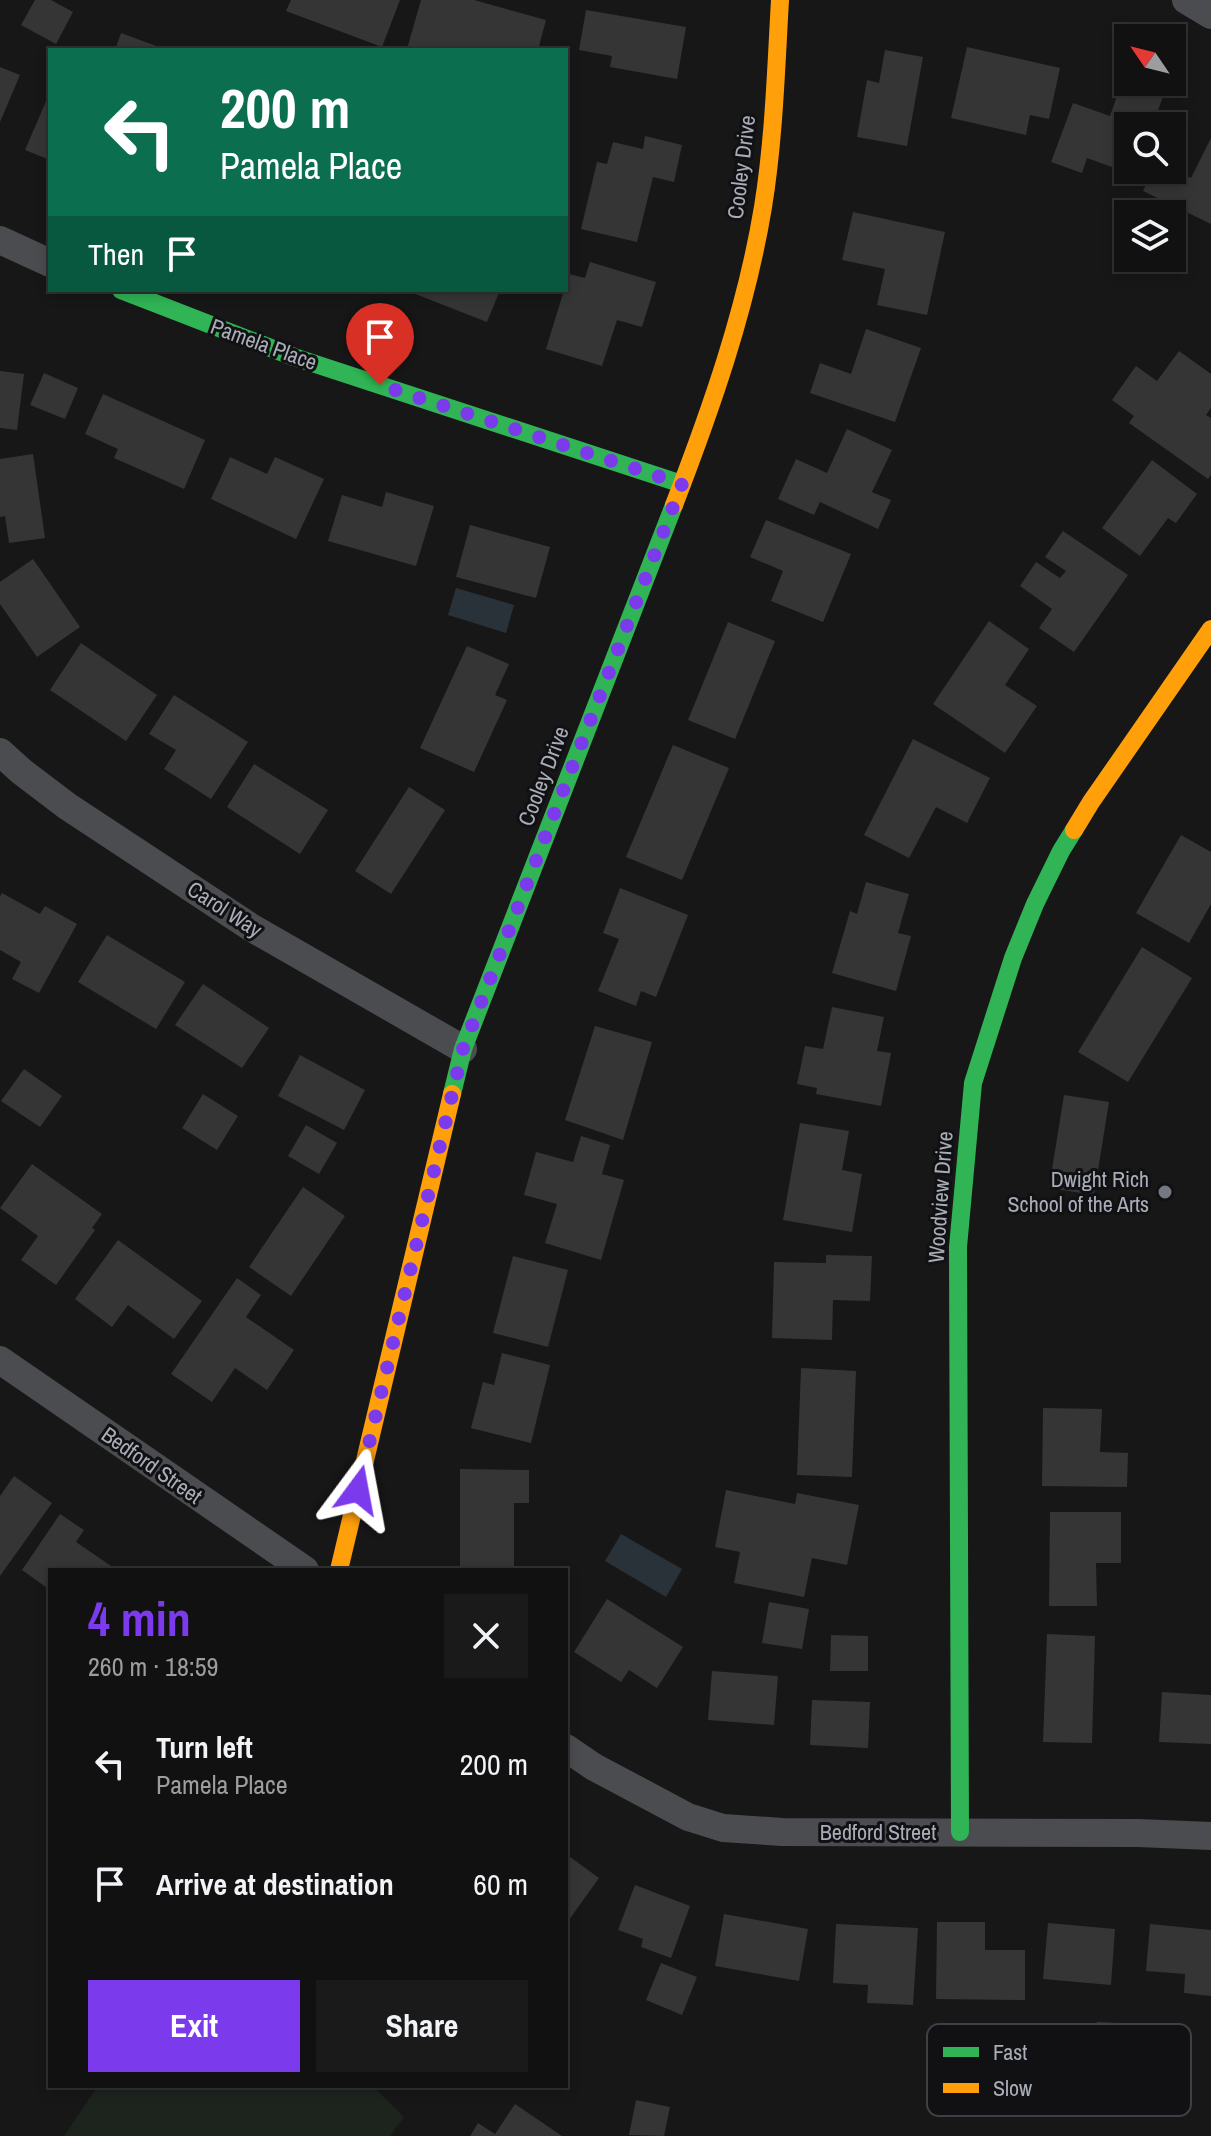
<!DOCTYPE html>
<meta charset="utf-8">
<style>
:root{--surface:#111;--page:#1a1a1a;--text:#f1f3f6;--muted:#9c9d9f;--line:#303131;--accent:#7c3aed}
body{margin:0;font-family:"Archivo Narrow",sans-serif;background:var(--page);color:var(--text);height:100vh;display:flex;flex-direction:column;font-size:30px;white-space:nowrap}
*{box-sizing:border-box;margin:0}
p{font-size:26px;color:var(--muted)}
.icon{flex:none;width:44px;height:44px;fill:none;stroke:currentColor;stroke-width:2;stroke-linecap:round;stroke-linejoin:round}
.map{position:relative;flex:1;overflow:hidden}
.side{position:absolute;left:48px;top:1568px;width:520px;height:520px;display:flex;flex-direction:column;background:var(--surface);border-radius:0px;box-shadow:0 4px 12px #0003,0 0 0 2px var(--line)}
.side>*{flex:none}
.top-card{position:absolute;left:48px;top:48px;width:520px;height:244px;border-radius:0px;box-shadow:0 4px 12px #0003,0 0 0 2px var(--line);background:#0b6e4f;color:#fff;overflow:hidden}
.needle{width:52px;rotate:305deg}
.tools{position:absolute;left:1114px;top:24px;display:grid;gap:16px}
.tools a{display:grid;place-items:center;width:72px;height:72px;border-radius:0px;background:var(--surface);box-shadow:0 4px 12px #0003,0 0 0 2px var(--line);font-size:40px}
.pin{position:absolute;display:grid;place-items:center;width:68px;height:68px;color:#fff;margin:-82px -34px;border-radius:50% 50% 50% 0;rotate:-45deg;box-shadow:0 0 8px #0007}
.pin .icon{rotate:45deg}
.me{position:absolute;width:88px;margin:-44px;rotate:13deg;stroke-linejoin:round;filter:drop-shadow(0 0 6px #0008)}
.turn{display:flex;align-items:center;gap:28px;height:168px;padding:0 40px;font-size:36px}
.turn .icon{width:104px;height:104px;stroke-width:2.5}
.turn b{display:block;font-size:56px;line-height:68px}
.then{display:flex;align-items:center;height:76px;padding:0 40px;background:#0003;gap:16px;font-size:30px}
.round{display:grid;place-items:center;flex:none;width:84px;height:84px;border-radius:0px;background:var(--page)}
.headline{display:flex;align-items:center;justify-content:space-between;height:136px;padding:0 40px}
h1{font-size:48px;font-weight:800;line-height:60px;color:var(--accent)}
.primary-button{display:flex;gap:16px;margin-top:auto;padding:16px 40px}
.primary-button a{flex:1;height:92px;border-radius:0px;background:var(--accent);color:#fff;font-size:32px;font-weight:800;line-height:92px;text-align:center}
.primary-button a+a{background:var(--page);color:var(--text)}
ul{padding:0;list-style:none}
li{display:flex;align-items:center;gap:24px;height:120px;padding:0 40px}
li div{flex:1}
li b{display:block;font-size:30px}
li em{font-style:normal}
.map>svg:first-child{display:block}
</style>
<div class="map">
<svg width="1211" height="2136" viewBox="0 0 1211 2136">
<rect width="100%" height="100%" fill="#171717"/>
<!-- green -->
<path fill="#1d241e" d="M 98,2086 L 373,2086 L 404,2117 L 390,2136 L 64,2136 Z"/>
<!-- water -->
<g fill="#2a3239">
<path d="M 456,588 L 514,605 L 506,633 L 448,615 Z"/>
<path d="M 621,1534 L 682,1569 L 666,1597 L 605,1561 Z"/>
</g>
<!-- building -->
<g fill="#353536">
<path d="M 35,0 L 51,0 L 73,12 L 56,44 L 21,25 Z"/>
<path d="M 291,0 L 400,0 L 382,47 L 286,11 Z"/>
<path d="M 421,0 L 474,0 L 546,20 L 538,50 L 407,49 Z"/>
<path d="M 586,10 L 686,27 L 677,79 L 610,67 L 612,56 L 579,50 Z"/>
<path d="M 121,33 L 159,47 L 158,50 L 115,50 Z"/>
<path d="M 967,47 L 1060,68 L 1049,119 L 1030,115 L 1026,135 L 951,118 Z"/>
<path d="M 885,50 L 923,57 L 907,146 L 857,137 L 867,80 L 879,83 Z"/>
<path d="M 0,67 L 20,75 L 0,122 Z"/>
<path d="M 1123,79 L 1164,94 L 1152,126 L 1128,126 L 1128,170 L 1136,170 L 1134,175 L 1087,158 L 1082,173 L 1051,162 L 1073,103 L 1110,116 Z"/>
<path d="M 50,92 L 50,160 L 25,150 Z"/>
<path d="M 645,136 L 682,145 L 674,182 L 653,177 L 637,242 L 581,229 L 597,162 L 607,164 L 613,142 L 643,149 Z"/>
<path d="M 1211,138 L 1211,224 L 1143,191 L 1153,170 L 1174,170 L 1191,178 Z"/>
<path d="M 853,212 L 945,232 L 927,315 L 877,305 L 885,269 L 842,260 Z"/>
<path d="M 590,262 L 656,282 L 642,327 L 617,320 L 602,366 L 546,349 L 564,290 L 566,290 L 569,274 L 585,278 Z"/>
<path d="M 405,290 L 500,290 L 487,322 Z"/>
<path d="M 866,329 L 921,348 L 895,422 L 810,393 L 820,363 L 851,374 Z"/>
<path d="M 1179,351 L 1211,374 L 1211,408 L 1206,415 L 1211,418 L 1211,475 L 1208,479 L 1129,423 L 1134,416 L 1112,400 L 1136,366 L 1157,381 Z"/>
<path d="M 0,371 L 24,374 L 17,430 L 0,428 Z"/>
<path d="M 44,373 L 78,388 L 65,419 L 30,405 Z"/>
<path d="M 103,394 L 205,440 L 184,489 L 114,458 L 118,449 L 85,434 Z"/>
<path d="M 847,429 L 892,450 L 872,492 L 891,500 L 878,529 L 820,502 L 814,515 L 778,499 L 796,459 L 827,473 Z"/>
<path d="M 33,454 L 45,538 L 9,543 L 5,516 L 0,517 L 0,459 Z"/>
<path d="M 230,457 L 267,474 L 275,457 L 324,479 L 296,539 L 211,499 Z"/>
<path d="M 1152,460 L 1197,494 L 1176,523 L 1168,518 L 1140,556 L 1102,528 Z"/>
<path d="M 386,492 L 434,506 L 416,566 L 328,541 L 342,495 L 382,507 Z"/>
<path d="M 766,520 L 851,554 L 823,622 L 771,601 L 783,571 L 750,557 Z"/>
<path d="M 470,525 L 550,547 L 536,598 L 456,577 Z"/>
<path d="M 1063,531 L 1128,575 L 1074,652 L 1039,628 L 1052,609 L 1020,586 L 1036,562 L 1060,578 L 1066,571 L 1045,557 Z"/>
<path d="M 33,559 L 80,627 L 37,657 L 0,604 L 0,582 Z"/>
<path d="M 989,621 L 1029,649 L 1005,685 L 1037,706 L 1005,753 L 933,704 Z"/>
<path d="M 728,622 L 775,641 L 735,739 L 688,720 Z"/>
<path d="M 81,643 L 157,695 L 126,741 L 50,690 Z"/>
<path d="M 467,646 L 509,664 L 495,695 L 507,700 L 474,772 L 420,748 Z"/>
<path d="M 174,695 L 248,742 L 211,799 L 164,769 L 176,750 L 149,734 Z"/>
<path d="M 913,739 L 990,778 L 967,823 L 936,807 L 909,858 L 864,835 Z"/>
<path d="M 673,745 L 729,768 L 682,880 L 626,857 Z"/>
<path d="M 254,764 L 328,810 L 300,854 L 227,807 Z"/>
<path d="M 409,787 L 445,810 L 391,894 L 355,871 Z"/>
<path d="M 1181,835 L 1211,852 L 1211,904 L 1189,943 L 1136,913 Z"/>
<path d="M 866,882 L 909,894 L 898,933 L 911,936 L 896,991 L 832,973 L 850,911 L 857,914 Z"/>
<path d="M 620,888 L 688,915 L 656,997 L 641,991 L 636,1006 L 598,991 L 619,939 L 603,933 Z"/>
<path d="M 2,893 L 40,914 L 45,906 L 77,924 L 39,993 L 12,979 L 21,962 L 0,950 L 0,897 Z"/>
<path d="M 107,935 L 185,982 L 156,1029 L 78,982 Z"/>
<path d="M 1142,947 L 1192,978 L 1128,1082 L 1078,1052 Z"/>
<path d="M 203,984 L 269,1028 L 242,1068 L 175,1025 Z"/>
<path d="M 832,1007 L 884,1017 L 877,1051 L 891,1053 L 881,1106 L 816,1094 L 817,1088 L 797,1084 L 805,1046 L 823,1049 Z"/>
<path d="M 595,1026 L 652,1042 L 623,1140 L 565,1120 Z"/>
<path d="M 300,1055 L 365,1090 L 344,1130 L 278,1096 Z"/>
<path d="M 24,1069 L 62,1096 L 40,1127 L 1,1101 Z"/>
<path d="M 203,1094 L 238,1116 L 217,1150 L 182,1128 Z"/>
<path d="M 1064,1095 L 1109,1102 L 1094,1195 L 1049,1188 Z"/>
<path d="M 800,1123 L 849,1131 L 842,1170 L 862,1174 L 852,1232 L 783,1220 Z"/>
<path d="M 306,1125 L 337,1143 L 319,1174 L 288,1156 Z"/>
<path d="M 581,1136 L 610,1145 L 602,1174 L 624,1180 L 601,1260 L 545,1243 L 557,1204 L 524,1195 L 536,1152 L 573,1162 Z"/>
<path d="M 32,1164 L 102,1214 L 92,1228 L 95,1230 L 56,1285 L 21,1260 L 38,1236 L 0,1208 Z"/>
<path d="M 303,1187 L 345,1216 L 291,1296 L 249,1267 Z"/>
<path d="M 118,1240 L 202,1301 L 174,1339 L 128,1305 L 112,1327 L 75,1299 Z"/>
<path d="M 826,1255 L 872,1256 L 870,1301 L 833,1300 L 832,1340 L 772,1338 L 774,1262 L 826,1263 Z"/>
<path d="M 513,1256 L 568,1270 L 548,1347 L 493,1333 Z"/>
<path d="M 237,1278 L 261,1295 L 246,1317 L 294,1350 L 267,1390 L 235,1368 L 212,1402 L 171,1374 Z"/>
<path d="M 502,1353 L 550,1365 L 531,1443 L 471,1428 L 483,1382 L 494,1385 Z"/>
<path d="M 801,1368 L 856,1371 L 852,1477 L 797,1475 Z"/>
<path d="M 1043,1408 L 1102,1409 L 1100,1452 L 1128,1453 L 1127,1487 L 1042,1486 Z"/>
<path d="M 460,1469 L 529,1470 L 529,1503 L 514,1503 L 514,1570 L 460,1570 Z"/>
<path d="M 14,1476 L 52,1503 L 0,1576 L 0,1496 Z"/>
<path d="M 726,1490 L 795,1504 L 797,1493 L 859,1505 L 847,1565 L 812,1558 L 804,1597 L 734,1583 L 740,1552 L 715,1547 Z"/>
<path d="M 1050,1512 L 1121,1512 L 1121,1563 L 1096,1563 L 1097,1606 L 1049,1606 Z"/>
<path d="M 60,1514 L 84,1530 L 76,1542 L 117,1570 L 50,1570 L 50,1590 L 22,1570 Z"/>
<path d="M 607,1599 L 683,1647 L 657,1688 L 629,1670 L 621,1682 L 574,1652 Z"/>
<path d="M 769,1602 L 809,1609 L 802,1649 L 762,1643 Z"/>
<path d="M 1047,1634 L 1095,1636 L 1092,1743 L 1043,1742 Z"/>
<path d="M 831,1635 L 868,1636 L 868,1671 L 830,1671 Z"/>
<path d="M 712,1671 L 778,1676 L 774,1725 L 708,1720 Z"/>
<path d="M 1162,1692 L 1211,1695 L 1211,1744 L 1159,1742 Z"/>
<path d="M 812,1700 L 870,1702 L 868,1748 L 810,1745 Z"/>
<path d="M 566,1854 L 599,1878 L 566,1924 Z"/>
<path d="M 635,1885 L 690,1906 L 671,1958 L 641,1947 L 643,1939 L 618,1930 Z"/>
<path d="M 724,1914 L 808,1929 L 799,1981 L 715,1966 Z"/>
<path d="M 937,1922 L 985,1922 L 985,1950 L 1025,1950 L 1025,2000 L 936,1999 Z"/>
<path d="M 1048,1923 L 1115,1929 L 1111,1985 L 1043,1979 Z"/>
<path d="M 836,1924 L 918,1928 L 913,2005 L 867,2003 L 868,1985 L 833,1983 Z"/>
<path d="M 1150,1924 L 1211,1930 L 1211,1996 L 1184,1993 L 1185,1974 L 1146,1971 Z"/>
<path d="M 661,1963 L 697,1977 L 682,2015 L 646,2000 Z"/>
<path d="M 1097,2022 L 1137,2024 L 1134,2066 L 1095,2064 Z"/>
<path d="M 636,2100 L 670,2107 L 664,2136 L 629,2135 Z"/>
<path d="M 515,2104 L 562,2136 L 470,2136 L 478,2123 L 495,2134 Z"/>
</g>
<g fill="none" stroke-linecap="round" stroke-linejoin="round">
<!-- street -->
<g stroke="#4b4c50" stroke-width="28">
<path d="M 1186,0 L 1211,15"/>
<path d="M 0,240 L 50,263"/>
<path d="M 0,752 L 21,771 L 67,806 L 252,928 L 463,1049"/>
<path d="M 0,1360 L 305,1570"/>
<path d="M 566,1748 L 594,1767 L 688,1817 L 723,1828 L 782,1832 L 1138,1833 L 1211,1836"/>
</g>
<!-- fast -->
<g stroke="#30b455" stroke-width="18">
<path d="M 121,290 L 294,357 L 682,484"/>
<path d="M 452,1094 L 463,1049 L 674,505"/>
<path d="M 960,1832 L 958,1247 L 973,1083 L 1013,958 L 1035,904 L 1061,851 L 1074,830"/>
</g>
<!-- slow -->
<g stroke="#ff9f0a" stroke-width="18">
<path d="M 674,505 C 711,409 746,310 763,207 C 774,139 776,69 780,0"/>
<path d="M 1074,830 L 1091,802 L 1211,629"/>
<path d="M 339,1570 L 452,1094"/>
</g>
</g>
<g fill="none" stroke-linecap="round" stroke-linejoin="round">
<!-- route -->
<path stroke="#7c3aed" stroke-width="14" stroke-dasharray="0 25.2" d="M 358,1490 L 463,1049 L 682,484 L 380,385"/>
</g>
<!-- markers -->
<circle fill="#757880" stroke="#111113" stroke-width="3" cx="1165" cy="1192" r="8"/>
<g text-anchor="middle" dominant-baseline="central" stroke-width="6" stroke-linejoin="round" paint-order="stroke">
<!-- street labels -->
<g font-size="22" fill="#a8adb8" stroke="#111113">
<text transform="translate(741 167) rotate(-83)">Cooley Drive</text>
<text transform="translate(264 344) rotate(20)">Pamela Place</text>
<text transform="translate(543 776) rotate(-69)">Cooley Drive</text>
<text transform="translate(225 909) rotate(33)">Carol Way</text>
<text transform="translate(940 1197) rotate(-86)">Woodview Drive</text>
<text transform="translate(152 1465) rotate(35)">Bedford Street</text>
<text x="878" y="1832">Bedford Street</text>
</g>
<!-- poi labels -->
<g font-size="22" fill="#a8adb8" stroke="#111113" text-anchor="end">
<text x="1149" y="1179">Dwight Rich<tspan x="1149" dy="25">School of the Arts</tspan></text>
</g>
</g>
<!-- legend -->
<rect x="927" y="2024" width="264" height="92" rx="12" fill="#111113" stroke="#3e4045" stroke-width="2"/>
<rect x="943" y="2047" width="36" height="10" fill="#30b455"/>
<rect x="943" y="2083" width="36" height="10" fill="#ff9f0a"/>
<g font-size="22" fill="#a8adb8">
<text x="993" y="2060">Fast</text>
<text x="993" y="2096">Slow</text>
</g>
</svg>
<div class="tools">
<a><svg class="needle" viewBox="-14 -14 28 28"><path d="M0-13l5 13h-10z" fill="#e53935"/><path d="M0 13l5-13h-10z" fill="#9c9d9f"/></svg></a>
<a><svg class="icon" aria-label="search" viewBox="0 0 24 24"><circle cx="10" cy="10" r="6"/><path d="M15 15l6 6"/></svg></a>
<a><svg class="icon" aria-label="layers" viewBox="0 0 24 24"><path d="M12 4l9 5-9 5-9-5zM3 14l9 5 9-5"/></svg></a>
</div>
<div class="pin" style="left:380px;top:385px;background:#d93025"><svg class="icon" aria-label="arrive" viewBox="0 0 24 24"><path d="M6 21V4h12l-3 4 3 4H6"/></svg></div>
<svg class="me" style="left:358px;top:1490px" viewBox="-20 -20 40 40"><path d="M0-17L14 15 0 8-14 15z" fill="#7c3aed" stroke="#fff" stroke-width="4"/></svg>
<div class="top-card">
<div class="turn"><svg class="icon" aria-label="left" viewBox="0 0 24 24"><path d="M17 20v-9H6M10 6l-5 5 5 5"/></svg><div><b>200 m</b>Pamela Place</div></div>
<div class="then">Then<svg class="icon" aria-label="arrive" viewBox="0 0 24 24"><path d="M6 21V4h12l-3 4 3 4H6"/></svg></div>
</div>
<section class="side">
<div class="headline"><div><h1>4 min</h1><p>260 m · 18:59</p></div><a class="round"><svg class="icon" aria-label="close" viewBox="0 0 24 24"><path d="M6 6l12 12M18 6L6 18"/></svg></a></div>
<ul>
<li><svg class="icon" aria-label="left" viewBox="0 0 24 24"><path d="M17 20v-9H6M10 6l-5 5 5 5"/></svg><div><b>Turn left</b><p>Pamela Place</p></div><em>200 m</em></li>
<li><svg class="icon" aria-label="arrive" viewBox="0 0 24 24"><path d="M6 21V4h12l-3 4 3 4H6"/></svg><div><b>Arrive at destination</b></div><em>60 m</em></li>
</ul>
<div class="primary-button"><a>Exit</a><a>Share</a></div>
</section>
</div>
